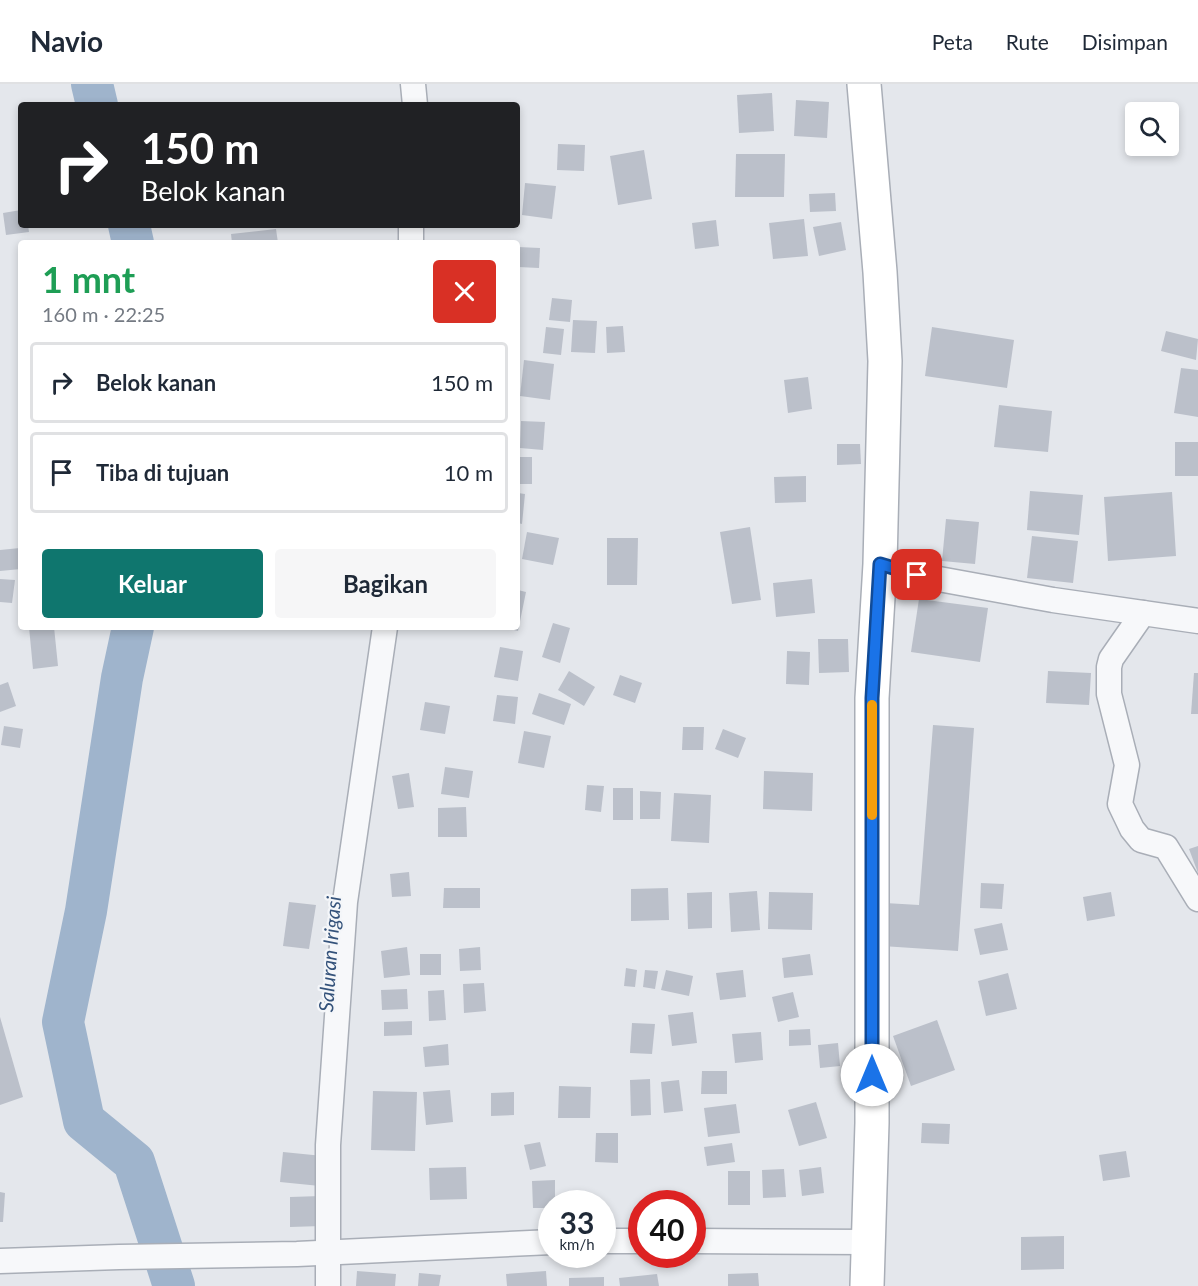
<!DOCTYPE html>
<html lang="id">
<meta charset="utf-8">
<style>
:root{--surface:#fff;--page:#f6f6f7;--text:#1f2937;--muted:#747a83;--line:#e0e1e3;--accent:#0f766e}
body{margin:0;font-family:Lato,sans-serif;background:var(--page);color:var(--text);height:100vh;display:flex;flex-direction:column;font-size:22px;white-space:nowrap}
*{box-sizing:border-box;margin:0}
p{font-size:20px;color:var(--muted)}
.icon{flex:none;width:33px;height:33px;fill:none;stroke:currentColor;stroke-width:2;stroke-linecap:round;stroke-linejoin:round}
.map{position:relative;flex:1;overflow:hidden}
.drawer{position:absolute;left:18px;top:156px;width:502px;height:390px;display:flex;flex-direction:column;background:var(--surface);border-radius:6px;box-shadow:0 3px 9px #0003}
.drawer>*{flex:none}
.banner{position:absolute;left:18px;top:18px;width:502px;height:126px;border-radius:6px;box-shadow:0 3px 9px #0003;background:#202124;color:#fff;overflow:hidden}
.controls{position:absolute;left:1125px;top:18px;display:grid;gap:12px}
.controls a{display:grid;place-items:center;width:54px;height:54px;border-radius:6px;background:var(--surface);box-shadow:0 3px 9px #0003;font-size:30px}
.speed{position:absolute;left:538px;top:1106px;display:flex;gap:12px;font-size:30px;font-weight:700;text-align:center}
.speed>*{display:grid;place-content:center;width:78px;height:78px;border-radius:50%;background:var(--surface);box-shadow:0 3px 9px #0003;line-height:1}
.speed small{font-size:15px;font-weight:400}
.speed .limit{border:9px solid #d22;background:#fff;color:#111}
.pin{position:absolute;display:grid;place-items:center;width:51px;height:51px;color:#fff;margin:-26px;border-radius:12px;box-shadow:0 3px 9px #0006}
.me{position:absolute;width:66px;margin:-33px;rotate:0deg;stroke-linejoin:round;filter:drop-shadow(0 0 4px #0008)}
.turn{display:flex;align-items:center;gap:21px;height:126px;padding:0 24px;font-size:27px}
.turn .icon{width:78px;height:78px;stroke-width:2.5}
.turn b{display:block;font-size:42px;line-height:51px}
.round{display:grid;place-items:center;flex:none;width:63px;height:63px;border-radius:6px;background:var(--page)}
.overview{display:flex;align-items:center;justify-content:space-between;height:102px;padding:0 24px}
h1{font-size:36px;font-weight:700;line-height:45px;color:#1e9e55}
.button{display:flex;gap:12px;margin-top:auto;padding:12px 24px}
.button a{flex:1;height:69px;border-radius:6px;background:var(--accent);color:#fff;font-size:24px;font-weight:700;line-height:69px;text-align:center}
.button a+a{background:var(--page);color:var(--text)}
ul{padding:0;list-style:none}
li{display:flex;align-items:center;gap:18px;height:81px;margin:0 12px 9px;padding:0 12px;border:3px solid var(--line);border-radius:6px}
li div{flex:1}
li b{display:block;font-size:22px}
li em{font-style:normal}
header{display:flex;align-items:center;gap:36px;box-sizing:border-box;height:84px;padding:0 30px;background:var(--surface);border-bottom:2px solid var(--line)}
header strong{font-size:28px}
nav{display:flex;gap:33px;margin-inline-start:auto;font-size:21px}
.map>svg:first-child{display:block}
</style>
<header>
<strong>Navio</strong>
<nav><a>Peta</a><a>Rute</a><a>Disimpan</a></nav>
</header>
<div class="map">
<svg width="1198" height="1202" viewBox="0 0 1198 1202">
<rect width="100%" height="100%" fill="#e4e7ec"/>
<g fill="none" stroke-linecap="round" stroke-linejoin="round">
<!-- river -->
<g stroke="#9fb4cc" stroke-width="42">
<path d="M 92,0 L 97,21"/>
<path d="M 129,141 L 133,159"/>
<path d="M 133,543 L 122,594 L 86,827 L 63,938 L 84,1037 L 134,1078 L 174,1202"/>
</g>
</g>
<!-- building -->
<g fill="#bbc0ca">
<path d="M 772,9 L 774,47 L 739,49 L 737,11 Z"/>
<path d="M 796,16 L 829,18 L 827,54 L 794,52 Z"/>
<path d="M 558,60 L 585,61 L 584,87 L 557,86 Z"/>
<path d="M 644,66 L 652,115 L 618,121 L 610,72 Z"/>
<path d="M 736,70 L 785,70 L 784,113 L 735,113 Z"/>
<path d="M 525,99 L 556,102 L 552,135 L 522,131 Z"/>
<path d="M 835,109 L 836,127 L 810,128 L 809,110 Z"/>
<path d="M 21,126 L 21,141 L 28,141 L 29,148 L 6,151 L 3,129 Z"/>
<path d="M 804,135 L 808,172 L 773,175 L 769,139 Z"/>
<path d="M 716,136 L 719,162 L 695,165 L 692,139 Z"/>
<path d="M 841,138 L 846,166 L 819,172 L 813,143 Z"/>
<path d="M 276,145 L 278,159 L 232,159 L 231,150 Z"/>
<path d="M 518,163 L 540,164 L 539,184 L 518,183 Z"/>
<path d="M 552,214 L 572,216 L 570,238 L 549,236 Z"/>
<path d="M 573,236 L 597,237 L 595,269 L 571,268 Z"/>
<path d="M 623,242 L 625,268 L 607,269 L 606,243 Z"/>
<path d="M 546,243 L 564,245 L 561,271 L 543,269 Z"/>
<path d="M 932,243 L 1014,256 L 1007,304 L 925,292 Z"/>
<path d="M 1166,247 L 1198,255 L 1196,276 L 1161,267 Z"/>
<path d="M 524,276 L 554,280 L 550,316 L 520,312 Z"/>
<path d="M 1181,284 L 1198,286 L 1198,333 L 1174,329 Z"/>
<path d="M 808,293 L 812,325 L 788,329 L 784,296 Z"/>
<path d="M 999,321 L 1052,327 L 1048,368 L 994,363 Z"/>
<path d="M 521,337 L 545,338 L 543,366 L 520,364 Z"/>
<rect x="1175" y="358" width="23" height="34"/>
<path d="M 837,360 L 860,360 L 861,380 L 837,381 Z"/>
<rect x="518" y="373" width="14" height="27"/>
<path d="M 806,392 L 806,418 L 775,419 L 774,393 Z"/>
<path d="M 1030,407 L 1083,411 L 1079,451 L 1027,446 Z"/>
<path d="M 1172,408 L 1176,472 L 1108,477 L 1104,413 Z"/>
<path d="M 518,409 L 525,410 L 522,440 L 518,439 Z"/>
<path d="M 946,435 L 979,438 L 975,480 L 942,477 Z"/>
<path d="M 750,443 L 761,516 L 732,520 L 720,448 Z"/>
<path d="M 527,448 L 559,454 L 553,481 L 522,475 Z"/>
<path d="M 1032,452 L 1078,457 L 1073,499 L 1027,494 Z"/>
<path d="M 607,454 L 638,454 L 637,501 L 607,501 Z"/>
<path d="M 20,464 L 21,485 L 0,487 L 0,466 Z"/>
<path d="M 0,495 L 15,496 L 12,519 L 0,518 Z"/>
<path d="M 812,495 L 815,529 L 776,533 L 773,499 Z"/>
<path d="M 518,506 L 526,508 L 518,547 L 504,544 L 518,543 Z"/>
<path d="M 919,515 L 988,524 L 980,578 L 911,568 Z"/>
<path d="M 553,539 L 570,544 L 560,579 L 542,573 Z"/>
<path d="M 29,543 L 54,543 L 58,582 L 33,585 Z"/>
<path d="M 818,555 L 848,555 L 849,588 L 819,589 Z"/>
<path d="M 500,563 L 523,567 L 518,597 L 494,593 Z"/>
<path d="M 787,567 L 810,568 L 809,601 L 786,600 Z"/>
<path d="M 569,587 L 595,603 L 584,622 L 558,606 Z"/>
<path d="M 1048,587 L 1091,589 L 1089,621 L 1046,619 Z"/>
<path d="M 1194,589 L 1198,589 L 1198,630 L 1191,630 Z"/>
<path d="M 620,591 L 642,599 L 635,619 L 613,611 Z"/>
<path d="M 8,598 L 16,622 L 0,628 L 0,601 Z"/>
<path d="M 539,609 L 571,620 L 564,641 L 532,630 Z"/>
<path d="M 497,611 L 518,613 L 515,640 L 493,637 Z"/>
<path d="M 425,618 L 450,622 L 445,650 L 420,646 Z"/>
<path d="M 933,641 L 974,644 L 958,867 L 882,862 L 885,819 L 919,821 Z"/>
<path d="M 4,642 L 23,645 L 20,664 L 1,661 Z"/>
<path d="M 683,643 L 704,643 L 703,666 L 682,666 Z"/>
<path d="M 723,645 L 746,654 L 738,674 L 715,665 Z"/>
<path d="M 524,647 L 551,652 L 544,684 L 518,679 Z"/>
<path d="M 445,683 L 473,687 L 469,714 L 441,710 Z"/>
<path d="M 764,687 L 813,689 L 812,727 L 763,725 Z"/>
<path d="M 409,689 L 414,723 L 398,725 L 392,692 Z"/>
<path d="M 587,701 L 604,702 L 601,728 L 585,726 Z"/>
<rect x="613" y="704" width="20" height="32"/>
<path d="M 640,707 L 661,708 L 660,735 L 640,735 Z"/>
<path d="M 674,709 L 711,711 L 709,759 L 671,757 Z"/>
<path d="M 466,723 L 467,753 L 438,753 L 438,724 Z"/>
<path d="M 1198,762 L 1198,789 L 1189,765 Z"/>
<path d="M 409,788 L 411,812 L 392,813 L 390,790 Z"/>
<path d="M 981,799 L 1004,800 L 1002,825 L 980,824 Z"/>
<path d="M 444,804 L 480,804 L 480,824 L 443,824 Z"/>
<path d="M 668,804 L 669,836 L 631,837 L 631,805 Z"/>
<path d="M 757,807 L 760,846 L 731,848 L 729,809 Z"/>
<path d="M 712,808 L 712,844 L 688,845 L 687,809 Z"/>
<path d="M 769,808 L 813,809 L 812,846 L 768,845 Z"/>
<path d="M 1111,808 L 1115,832 L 1087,837 L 1083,813 Z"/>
<path d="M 289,818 L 316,821 L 309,865 L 283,862 Z"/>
<path d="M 1002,839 L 1008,866 L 980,871 L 974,845 Z"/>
<path d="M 407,863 L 410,891 L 384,894 L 381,867 Z"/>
<path d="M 480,863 L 481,886 L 460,887 L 459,865 Z"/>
<rect x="420" y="870" width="21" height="21"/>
<path d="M 810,870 L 813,891 L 784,894 L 782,874 Z"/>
<path d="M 626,884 L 637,886 L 635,903 L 624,902 Z"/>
<path d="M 645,886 L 658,887 L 655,905 L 643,903 Z"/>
<path d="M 666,886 L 693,892 L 689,912 L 661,906 Z"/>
<path d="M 743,886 L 746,913 L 720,916 L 716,889 Z"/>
<path d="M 1008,889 L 1017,925 L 986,932 L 978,897 Z"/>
<path d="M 484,899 L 486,927 L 464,929 L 463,900 Z"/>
<path d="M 407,905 L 408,925 L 382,926 L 381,906 Z"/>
<path d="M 444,906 L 446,936 L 429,937 L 428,907 Z"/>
<path d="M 793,908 L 799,933 L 778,938 L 772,913 Z"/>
<path d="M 693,928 L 697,959 L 672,962 L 668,931 Z"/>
<path d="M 0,933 L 23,1013 L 0,1021 Z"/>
<path d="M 937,936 L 955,986 L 911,1002 L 893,952 Z"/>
<path d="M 412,937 L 412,951 L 384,952 L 384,938 Z"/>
<path d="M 632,939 L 655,940 L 652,970 L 630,969 Z"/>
<path d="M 810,945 L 811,961 L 789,962 L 789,946 Z"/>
<path d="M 761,948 L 763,976 L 735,979 L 732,950 Z"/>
<path d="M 838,959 L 840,982 L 820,984 L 818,961 Z"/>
<path d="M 448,960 L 449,981 L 425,983 L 423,963 Z"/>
<path d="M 702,987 L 727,987 L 727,1010 L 701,1010 Z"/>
<path d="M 650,995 L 651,1031 L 631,1032 L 630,996 Z"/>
<path d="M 679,996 L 683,1027 L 664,1029 L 661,998 Z"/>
<path d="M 559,1002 L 591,1003 L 590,1034 L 558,1034 Z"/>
<path d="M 450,1006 L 453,1038 L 426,1041 L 423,1008 Z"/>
<path d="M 373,1007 L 417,1008 L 415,1067 L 371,1066 Z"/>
<path d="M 514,1008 L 514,1031 L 491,1032 L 491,1009 Z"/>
<path d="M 816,1018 L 827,1054 L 799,1062 L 788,1026 Z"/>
<path d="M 736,1020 L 740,1049 L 708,1053 L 704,1024 Z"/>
<path d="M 922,1039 L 950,1040 L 949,1060 L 921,1059 Z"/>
<path d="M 596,1049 L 618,1049 L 618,1079 L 595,1078 Z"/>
<path d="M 540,1058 L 546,1082 L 530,1086 L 524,1061 Z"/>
<path d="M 732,1059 L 735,1078 L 707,1082 L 704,1063 Z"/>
<path d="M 1126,1067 L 1130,1093 L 1103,1097 L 1099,1071 Z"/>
<path d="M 283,1068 L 323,1072 L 320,1102 L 280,1098 Z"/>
<path d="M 466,1083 L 467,1115 L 430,1116 L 429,1084 Z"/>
<path d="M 821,1083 L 824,1109 L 802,1112 L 799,1086 Z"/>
<path d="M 784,1085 L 786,1113 L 763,1114 L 762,1086 Z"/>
<rect x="728" y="1087" width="22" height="34"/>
<path d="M 555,1096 L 555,1119 L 552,1119 L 552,1124 L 533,1124 L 532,1097 Z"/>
<path d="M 0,1108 L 5,1109 L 3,1138 L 0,1138 Z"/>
<path d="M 321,1112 L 322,1142 L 290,1143 L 290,1113 Z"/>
<path d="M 1064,1152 L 1064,1185 L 1021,1186 L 1021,1153 Z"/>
<path d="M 357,1187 L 396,1190 L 395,1202 L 356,1202 Z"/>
<path d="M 546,1187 L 547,1202 L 507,1202 L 506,1190 Z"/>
<path d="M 419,1189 L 441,1191 L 439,1202 L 418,1202 Z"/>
<path d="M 758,1189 L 759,1202 L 728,1202 L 728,1190 Z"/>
<path d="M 657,1190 L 659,1202 L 620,1202 L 619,1194 Z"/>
<path d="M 604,1193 L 604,1202 L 569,1202 L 569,1194 Z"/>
</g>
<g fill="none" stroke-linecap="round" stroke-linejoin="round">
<defs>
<g id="street">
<path d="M 413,0 L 415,21"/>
<path d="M 411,159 L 411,141"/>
<path d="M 880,480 L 917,491 L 1053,516 L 1198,537"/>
<path d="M 1143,529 L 1111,575 L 1109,583 L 1109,610 L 1127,681 L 1120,720 L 1132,745 L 1141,756 L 1166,763 L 1198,815"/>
<path d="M 603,1157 L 642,1157"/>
<path d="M 693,1157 L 868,1158"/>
<path d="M 0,1177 L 119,1173 L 297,1170 L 552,1158"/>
<path d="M 328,1202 L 328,1061 L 345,818 L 385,543"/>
</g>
<path id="secondary" d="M 864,0 L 880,188 L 885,277 L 880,480 L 872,614 L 872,1039 L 867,1202"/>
</defs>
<!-- street casing -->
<use href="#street" stroke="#a9aeb7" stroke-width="27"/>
<!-- secondary casing -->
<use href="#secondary" stroke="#a9aeb7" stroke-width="36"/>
<!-- street -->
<use href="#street" stroke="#f7f8fa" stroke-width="24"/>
<!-- secondary -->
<use href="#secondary" stroke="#fff" stroke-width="33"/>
</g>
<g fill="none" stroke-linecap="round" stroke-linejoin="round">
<defs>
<path id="route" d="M 872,991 L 872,614 L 880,480 L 917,491"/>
</defs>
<!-- route casing -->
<use href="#route" stroke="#114b97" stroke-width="15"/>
<!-- route -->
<use href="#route" stroke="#1a73e8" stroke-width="10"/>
<!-- slow -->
<path stroke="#f59e0b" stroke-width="10" d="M 872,621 L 872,731"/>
</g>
<g text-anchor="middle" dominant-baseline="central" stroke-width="4.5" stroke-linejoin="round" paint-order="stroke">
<!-- water labels -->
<g font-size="20" font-style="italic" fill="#34527a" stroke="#f4f6f9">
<text transform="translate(329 870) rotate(-86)">Saluran Irigasi</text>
</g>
</g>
</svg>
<div class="controls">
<a><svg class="icon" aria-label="search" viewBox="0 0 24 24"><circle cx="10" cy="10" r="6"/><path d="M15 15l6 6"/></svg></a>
</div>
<div class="speed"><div>33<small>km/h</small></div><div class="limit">40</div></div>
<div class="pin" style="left:917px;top:491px;background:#d93025"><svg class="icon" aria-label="arrive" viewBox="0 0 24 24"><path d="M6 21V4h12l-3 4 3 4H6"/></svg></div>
<svg class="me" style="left:872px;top:991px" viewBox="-20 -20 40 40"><circle r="19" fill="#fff"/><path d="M0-13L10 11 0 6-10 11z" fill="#1a73e8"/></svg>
<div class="banner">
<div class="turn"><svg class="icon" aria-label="right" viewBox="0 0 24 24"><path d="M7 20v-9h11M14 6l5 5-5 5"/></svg><div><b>150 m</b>Belok kanan</div></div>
</div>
<section class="drawer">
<div class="overview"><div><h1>1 mnt</h1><p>160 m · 22:25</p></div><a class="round" style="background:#d93025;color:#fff"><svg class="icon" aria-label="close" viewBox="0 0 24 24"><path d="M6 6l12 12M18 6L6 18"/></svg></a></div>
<ul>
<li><svg class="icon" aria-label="right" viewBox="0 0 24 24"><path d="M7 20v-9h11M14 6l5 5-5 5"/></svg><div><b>Belok kanan</b></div><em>150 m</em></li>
<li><svg class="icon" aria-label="arrive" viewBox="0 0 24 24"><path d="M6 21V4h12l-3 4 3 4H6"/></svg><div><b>Tiba di tujuan</b></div><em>10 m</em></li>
</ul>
<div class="button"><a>Keluar</a><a>Bagikan</a></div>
</section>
</div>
